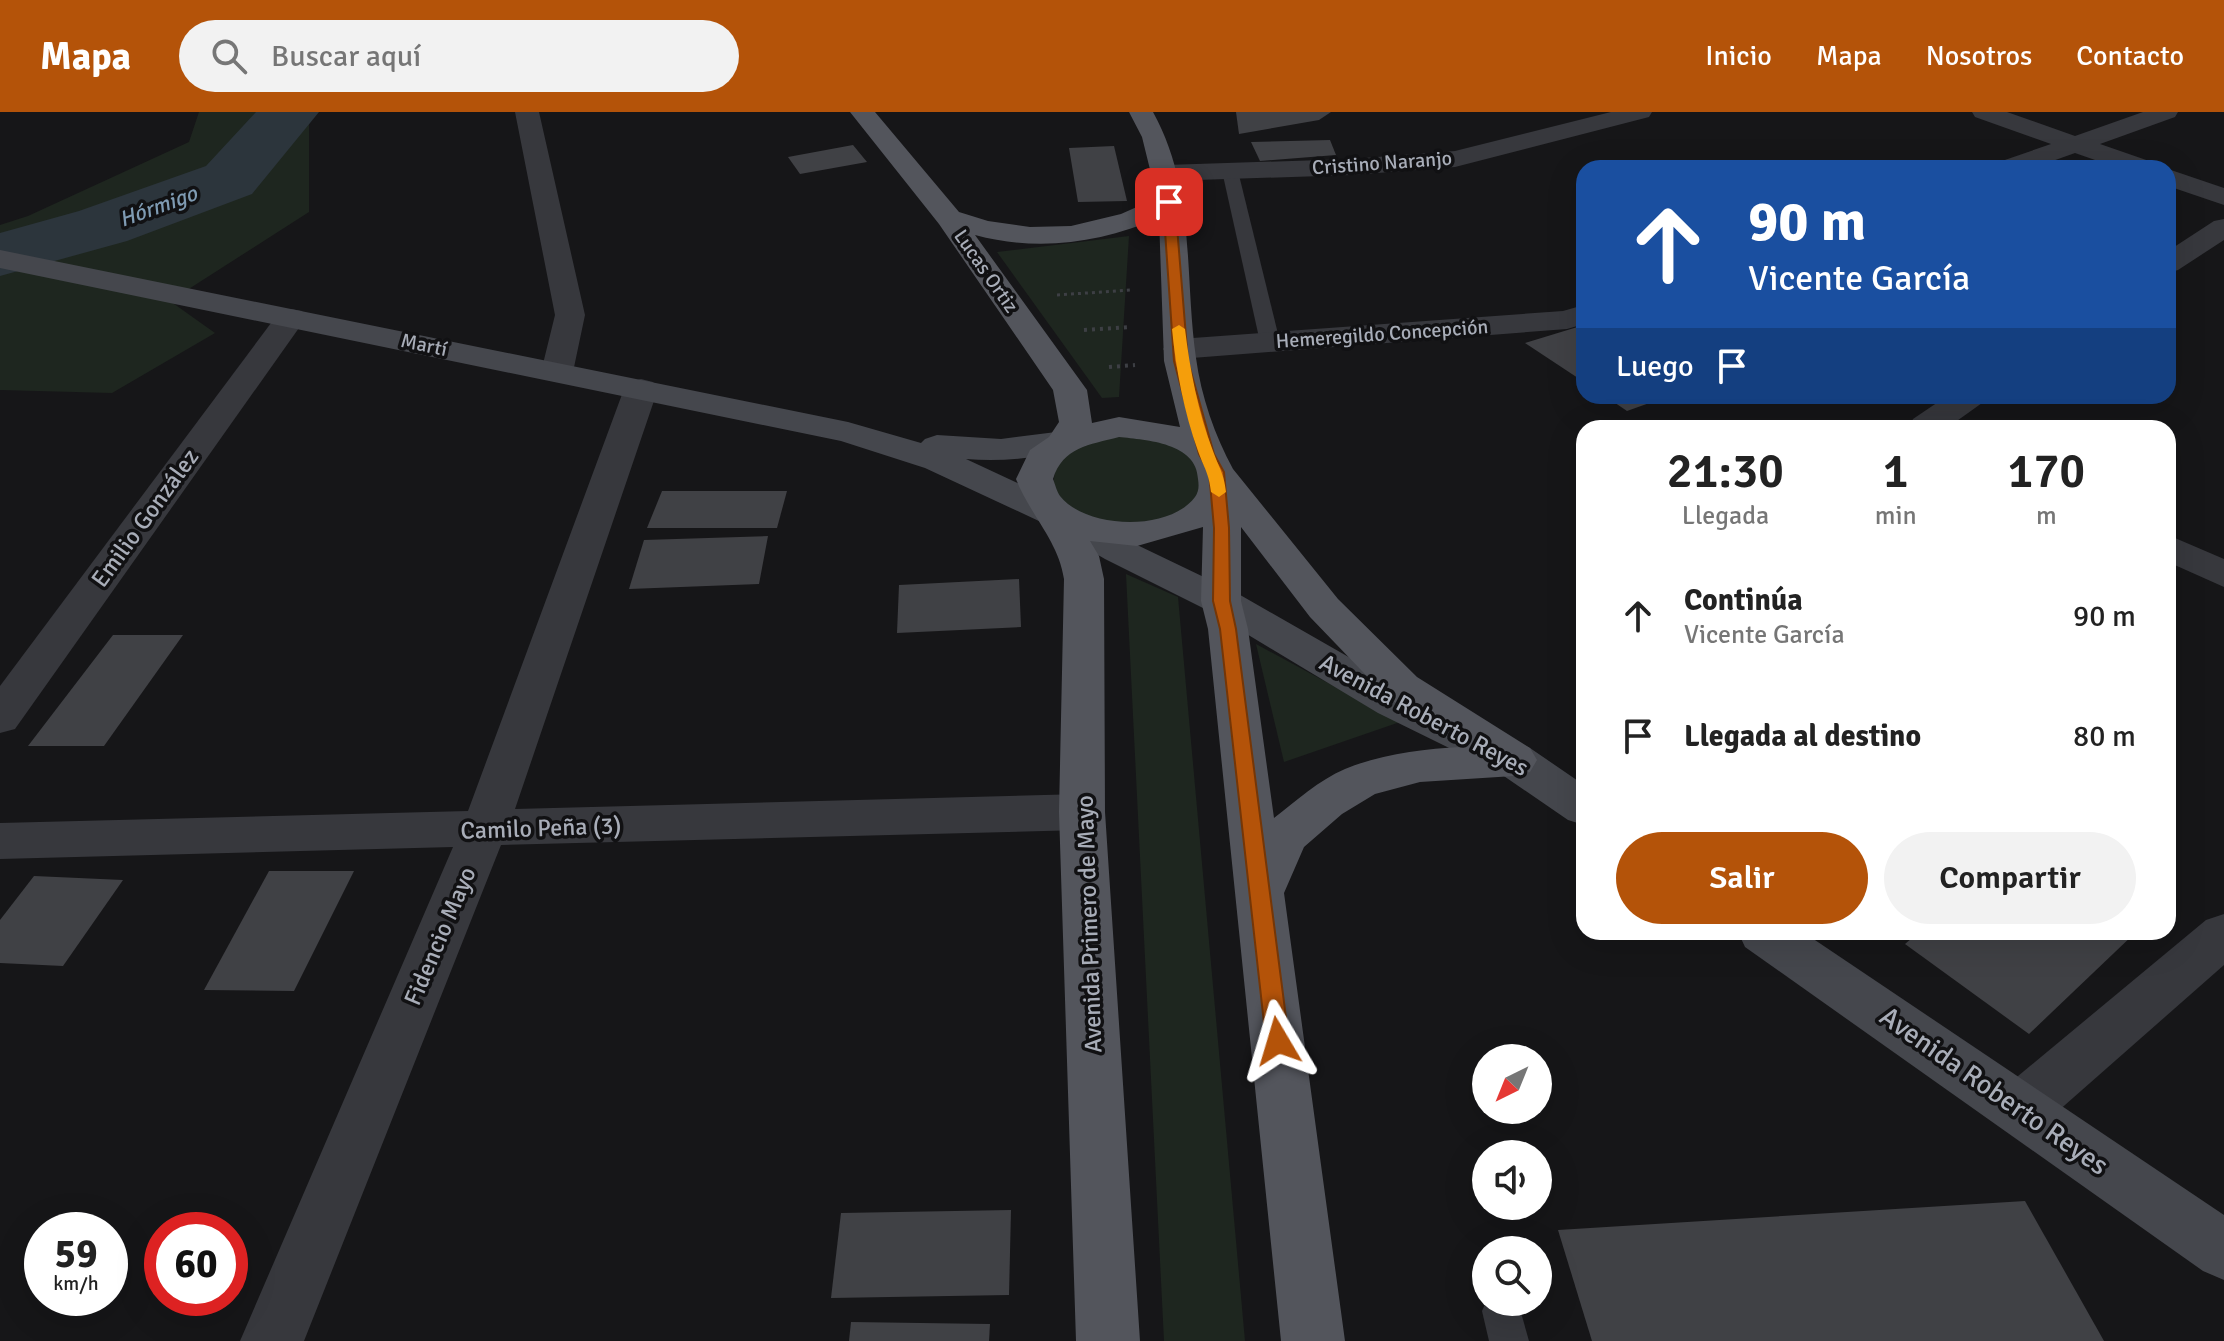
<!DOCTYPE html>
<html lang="es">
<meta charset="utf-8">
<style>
:root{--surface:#fff;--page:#f2f2f2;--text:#222;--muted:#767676;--accent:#b45309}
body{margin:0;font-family:Signika,sans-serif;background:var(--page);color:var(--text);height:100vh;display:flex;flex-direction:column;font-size:30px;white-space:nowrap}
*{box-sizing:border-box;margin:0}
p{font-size:26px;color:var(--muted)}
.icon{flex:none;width:44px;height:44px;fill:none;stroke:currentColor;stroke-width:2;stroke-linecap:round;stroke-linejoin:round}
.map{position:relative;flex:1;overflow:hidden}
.panel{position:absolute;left:1576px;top:308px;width:600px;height:520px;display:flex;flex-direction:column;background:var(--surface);border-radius:24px;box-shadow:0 8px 32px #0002}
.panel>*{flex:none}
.guide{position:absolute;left:1576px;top:48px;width:600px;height:244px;border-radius:24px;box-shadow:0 8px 32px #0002;background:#1a4fa0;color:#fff;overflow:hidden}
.needle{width:52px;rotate:223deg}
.fabs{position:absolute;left:1472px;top:932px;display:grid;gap:16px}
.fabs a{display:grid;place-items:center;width:80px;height:80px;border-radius:50%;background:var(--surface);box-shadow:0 8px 32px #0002;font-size:40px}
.speed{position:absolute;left:24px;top:1100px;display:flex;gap:16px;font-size:40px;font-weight:700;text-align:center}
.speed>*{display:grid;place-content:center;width:104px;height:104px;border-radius:50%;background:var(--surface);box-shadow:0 8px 32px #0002;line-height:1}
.speed small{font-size:20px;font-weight:400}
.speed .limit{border:12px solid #d22;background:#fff;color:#111}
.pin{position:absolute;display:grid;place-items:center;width:68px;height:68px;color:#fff;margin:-34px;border-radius:16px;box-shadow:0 4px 12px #0006}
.me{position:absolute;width:88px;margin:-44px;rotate:353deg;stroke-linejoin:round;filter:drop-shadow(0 0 6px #0008)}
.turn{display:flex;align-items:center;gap:28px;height:168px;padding:0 40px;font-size:36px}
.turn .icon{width:104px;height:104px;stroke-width:2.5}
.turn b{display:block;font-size:56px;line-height:68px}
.then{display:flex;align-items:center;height:76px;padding:0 40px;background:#0003;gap:16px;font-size:30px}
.eta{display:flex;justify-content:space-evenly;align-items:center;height:136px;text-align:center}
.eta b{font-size:48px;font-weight:600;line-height:56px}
.cta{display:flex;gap:16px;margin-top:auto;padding:16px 40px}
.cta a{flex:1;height:92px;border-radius:48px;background:var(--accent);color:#fff;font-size:32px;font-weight:600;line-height:92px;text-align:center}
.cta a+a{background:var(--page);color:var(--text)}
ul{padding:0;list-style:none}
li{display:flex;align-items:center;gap:24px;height:120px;padding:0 40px}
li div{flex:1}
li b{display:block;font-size:30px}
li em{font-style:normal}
header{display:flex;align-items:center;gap:48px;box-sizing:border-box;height:112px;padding:0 40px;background:var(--accent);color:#fff}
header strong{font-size:38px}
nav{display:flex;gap:44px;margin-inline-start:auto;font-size:28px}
.search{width:560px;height:72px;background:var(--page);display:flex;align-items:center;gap:20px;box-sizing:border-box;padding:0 28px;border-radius:44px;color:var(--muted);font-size:30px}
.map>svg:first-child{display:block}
</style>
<header>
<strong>Mapa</strong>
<div class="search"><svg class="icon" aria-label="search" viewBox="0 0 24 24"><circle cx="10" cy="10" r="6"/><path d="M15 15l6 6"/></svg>Buscar aquí</div>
<nav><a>Inicio</a><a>Mapa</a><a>Nosotros</a><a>Contacto</a></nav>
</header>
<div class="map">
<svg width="2224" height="1229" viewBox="0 0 2224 1229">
<rect width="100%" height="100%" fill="#161618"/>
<!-- green -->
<g fill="#1e261f">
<path d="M 199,0 L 309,0 L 309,100 L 170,189 L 215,221 L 112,281 L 0,278 L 0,113 L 28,104 L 189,30 Z"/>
<path d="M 1129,124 L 1119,285 L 1102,286 L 997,140 Z"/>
<path d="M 1122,323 L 1179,332 L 1211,362 L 1197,397 L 1144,415 L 1082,405 L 1062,390 L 1053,373 L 1056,354 L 1070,339 L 1094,328 Z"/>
<path d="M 1126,462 L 1178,485 L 1245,1229 L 1164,1229 Z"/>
<path d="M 1256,532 L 1400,610 L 1284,650 Z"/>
</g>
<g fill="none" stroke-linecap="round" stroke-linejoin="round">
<!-- river -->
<path fill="#2c353c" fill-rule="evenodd" d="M 256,0 L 319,0 L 252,82 L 127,129 L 0,164 L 0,121 L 79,99 L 206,54 Z"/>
</g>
<!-- building -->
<g fill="#404145">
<path d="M 1236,0 L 1331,0 L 1319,8 L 1239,22 Z"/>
<path d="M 1330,28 L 1336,43 L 1260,49 L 1251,30 Z"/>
<path d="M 853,33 L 867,50 L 800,62 L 788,45 Z"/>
<path d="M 1114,34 L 1127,89 L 1078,90 L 1069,36 Z"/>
<path d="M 1584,213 L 1584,270 L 1525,231 Z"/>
<path d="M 1605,284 L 1669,284 L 1627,299 Z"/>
<path d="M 662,379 L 787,379 L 777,416 L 647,416 Z"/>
<path d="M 768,424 L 759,472 L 629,477 L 644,428 Z"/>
<path d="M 1019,467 L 1021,515 L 897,521 L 899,473 Z"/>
<path d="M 113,523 L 183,523 L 104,634 L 28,634 Z"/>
<path d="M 269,759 L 354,759 L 294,879 L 204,878 Z"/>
<path d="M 34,764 L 123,768 L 63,854 L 0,851 L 0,808 Z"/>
<path d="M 1919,820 L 2136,820 L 2029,922 L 1905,832 Z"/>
<path d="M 2025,1089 L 2104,1229 L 1592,1229 L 1558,1118 Z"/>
<path d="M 1011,1098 L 1009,1183 L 831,1186 L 841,1101 Z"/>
<path d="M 851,1210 L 990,1212 L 989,1229 L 849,1229 Z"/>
</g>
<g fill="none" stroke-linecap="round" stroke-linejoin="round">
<!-- path-far1 -->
<path stroke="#3d3f44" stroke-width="3" stroke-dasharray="3 4" stroke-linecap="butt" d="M 1057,183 L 1131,178"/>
<!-- path -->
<g stroke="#3d3f44" stroke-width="4" stroke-dasharray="3 5" stroke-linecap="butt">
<path d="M 1084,218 L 1130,215"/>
<path d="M 1109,255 L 1135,253"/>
</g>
<!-- service -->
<g fill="#37383d" fill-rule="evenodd">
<path d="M 1230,54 L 1238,59 L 1280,230 L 1270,236 L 1260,230 L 1222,59 Z"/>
<path d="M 1486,1190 L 1518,1190 L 1529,1229 L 1489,1229 L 1482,1199 Z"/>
</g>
<!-- minor -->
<g fill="#37383d" fill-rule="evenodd">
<path d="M 515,0 L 539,0 L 585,203 L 573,260 L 569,267 L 557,270 L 545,267 L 541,260 L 555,203 Z"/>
<path d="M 1611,0 L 1652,0 L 1649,5 L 1455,55 L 1351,63 L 1166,69 L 1157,67 L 1153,61 L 1157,55 L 1166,53 L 1351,47 L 1455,39 Z"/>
<path d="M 1972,0 L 2007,0 L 2075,24 L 2143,0 L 2178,0 L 2175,5 L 2100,32 L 2152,50 L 2156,56 L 2118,56 L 2075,41 L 2033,56 L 1995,56 L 1999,50 L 2051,32 L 1975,5 Z"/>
<path d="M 2168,57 L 2224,76 L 2224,93 L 2168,74 Z"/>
<path d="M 2224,107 L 2224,128 L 2178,158 L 2168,161 L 2168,139 L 2214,109 Z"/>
<path d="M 1584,193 L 1584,212 L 1567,217 L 1179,247 L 1168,244 L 1163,237 L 1168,230 L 1179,227 L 1563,199 Z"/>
<path d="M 291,197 L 302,199 L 306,206 L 15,617 L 0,621 L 0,574 L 280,199 Z"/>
<path d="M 641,267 L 653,270 L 658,277 L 515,697 L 1082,682 L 1099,688 L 1105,700 L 1099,712 L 1082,718 L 501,733 L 304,1229 L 240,1229 L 453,735 L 0,747 L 0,711 L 468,699 L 624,277 L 629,270 Z"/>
<path d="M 1947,284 L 1987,284 L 1982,291 L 1947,316 L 1909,316 L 1913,307 Z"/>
<path d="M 2168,423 L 2224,447 L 2224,475 L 2168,450 Z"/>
<path d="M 2224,802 L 2224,853 L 2040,1015 L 2020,1022 L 2000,1015 L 1992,997 L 2000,979 L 2206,808 Z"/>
</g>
<!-- secondary -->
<g fill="#45474d" fill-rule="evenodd">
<path d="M 0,138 L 848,310 L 921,331 L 925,327 L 937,323 L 1001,327 L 1064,319 L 1076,322 L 1081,329 L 1076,336 C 1040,346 1004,350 966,347 L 1067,394 L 1133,431 L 1235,480 L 1408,579 L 1530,636 L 1584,673 L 1584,713 L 1568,708 L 1498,660 L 1378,601 L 1207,498 L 1105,447 L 1041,410 L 925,356 L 841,329 L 0,156 Z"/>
<path d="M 1738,820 L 1803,820 L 2224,1103 L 2224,1168 L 2203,1159 L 1745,835 Z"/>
</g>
<!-- primary -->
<path fill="#53555c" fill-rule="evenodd" d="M 850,0 L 875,0 L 959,100 L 988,109 L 1030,115 L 1071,114 L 1121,102 L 1157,86 L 1142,25 L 1129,0 L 1153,0 C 1196,78 1184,161 1196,246 C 1201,284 1215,324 1233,357 L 1338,487 L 1417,565 L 1530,636 L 1537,648 L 1530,660 L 1514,664 L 1420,670 L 1375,682 L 1342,702 L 1304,735 L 1284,781 L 1345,1229 L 1281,1229 L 1208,517 L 1201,489 L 1203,415 L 1137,434 L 1090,429 L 1099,444 L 1104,467 L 1105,700 L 1140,1229 L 1076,1229 L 1059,700 L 1064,467 C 1058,428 1030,403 1016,367 L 1030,338 L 1049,325 L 1059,310 L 1053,278 L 939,112 ZM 1159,106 L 1164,249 L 1180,315 L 1119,305 L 1092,311 L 1087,278 L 975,123 C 1038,140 1100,131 1159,106 ZM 1119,325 C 1147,328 1197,331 1198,367 C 1199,374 1199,379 1195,385 C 1169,420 1086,417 1060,384 C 1057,380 1055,372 1053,367 C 1063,335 1089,333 1119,325 ZM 1241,415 L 1310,505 L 1387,585 L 1461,635 C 1423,637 1381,642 1345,657 C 1319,668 1296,689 1274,706 L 1248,517 L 1241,489 Z"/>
</g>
<!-- route -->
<path fill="#b45309" stroke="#753606" stroke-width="2" d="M 1169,87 L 1175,90 L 1188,249 L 1214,342 L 1224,360 L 1229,416 L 1230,489 L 1236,517 L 1289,929 L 1286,936 L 1278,939 L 1270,936 L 1266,929 L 1220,517 L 1213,489 L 1214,416 L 1209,360 L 1199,342 L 1174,249 L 1163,90 Z"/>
<!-- slow -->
<path fill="#f59e0b" d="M 1179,213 L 1185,217 C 1190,258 1198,300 1213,339 C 1219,356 1224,361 1226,380 L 1219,385 L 1211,380 C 1209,361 1204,356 1198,339 C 1184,300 1176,258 1172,217 Z"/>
<g text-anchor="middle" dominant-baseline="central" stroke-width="7" stroke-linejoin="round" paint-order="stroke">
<!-- far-street labels -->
<g font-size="20" fill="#a8adb8" stroke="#111113">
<text transform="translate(1382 51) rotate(-4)">Cristino Naranjo</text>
<text transform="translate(986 159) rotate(55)">Lucas Ortiz</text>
<text transform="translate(1382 222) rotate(-4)">Hemeregildo Concepción</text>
<text transform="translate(424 233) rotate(12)">Martí</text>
</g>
<!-- far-water labels -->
<g font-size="22" font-style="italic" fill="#7f9bb3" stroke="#111113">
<text transform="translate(158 94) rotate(-20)">Hórmigo</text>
</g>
<!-- street labels -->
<g font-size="24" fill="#a8adb8" stroke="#111113">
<text transform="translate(145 406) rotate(-54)">Emilio González</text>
<text transform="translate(1424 603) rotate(28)">Avenida Roberto Reyes</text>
<text transform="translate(541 716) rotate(-2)">Camilo Peña (3)</text>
<text transform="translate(1089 812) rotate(-92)">Avenida Primero de Mayo</text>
<text transform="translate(440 824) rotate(-67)">Fidencio Mayo</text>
</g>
<!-- near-street labels -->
<g font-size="28" fill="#a8adb8" stroke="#111113">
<text transform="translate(1994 979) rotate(35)">Avenida Roberto Reyes</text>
</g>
</g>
</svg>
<div class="fabs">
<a><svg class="needle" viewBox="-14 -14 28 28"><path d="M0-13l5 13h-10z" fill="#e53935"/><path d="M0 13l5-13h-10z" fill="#767676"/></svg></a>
<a><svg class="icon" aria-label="sound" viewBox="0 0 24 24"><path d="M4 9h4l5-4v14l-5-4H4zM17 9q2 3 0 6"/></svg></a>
<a><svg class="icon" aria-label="search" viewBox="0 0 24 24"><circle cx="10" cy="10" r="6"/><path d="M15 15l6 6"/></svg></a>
</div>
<div class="speed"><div>59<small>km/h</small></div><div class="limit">60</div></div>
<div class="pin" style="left:1169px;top:90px;background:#d93025"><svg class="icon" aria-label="arrive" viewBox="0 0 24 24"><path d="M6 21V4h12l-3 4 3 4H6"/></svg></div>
<svg class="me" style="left:1278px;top:929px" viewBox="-20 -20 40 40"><path d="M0-17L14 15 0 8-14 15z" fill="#b45309" stroke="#fff" stroke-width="4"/></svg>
<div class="guide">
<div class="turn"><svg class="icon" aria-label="ahead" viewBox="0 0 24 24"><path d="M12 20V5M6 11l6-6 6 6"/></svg><div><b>90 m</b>Vicente García</div></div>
<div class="then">Luego<svg class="icon" aria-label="arrive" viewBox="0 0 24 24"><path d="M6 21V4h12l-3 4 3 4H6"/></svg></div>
</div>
<section class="panel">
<div class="eta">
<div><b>21:30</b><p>Llegada</p></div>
<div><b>1</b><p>min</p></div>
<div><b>170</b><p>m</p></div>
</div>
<ul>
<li><svg class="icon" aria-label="ahead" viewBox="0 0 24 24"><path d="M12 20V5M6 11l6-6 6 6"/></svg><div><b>Continúa</b><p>Vicente García</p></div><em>90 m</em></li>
<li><svg class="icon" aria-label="arrive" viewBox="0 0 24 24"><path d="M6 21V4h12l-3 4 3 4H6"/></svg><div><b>Llegada al destino</b></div><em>80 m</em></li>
</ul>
<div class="cta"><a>Salir</a><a>Compartir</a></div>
</section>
</div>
